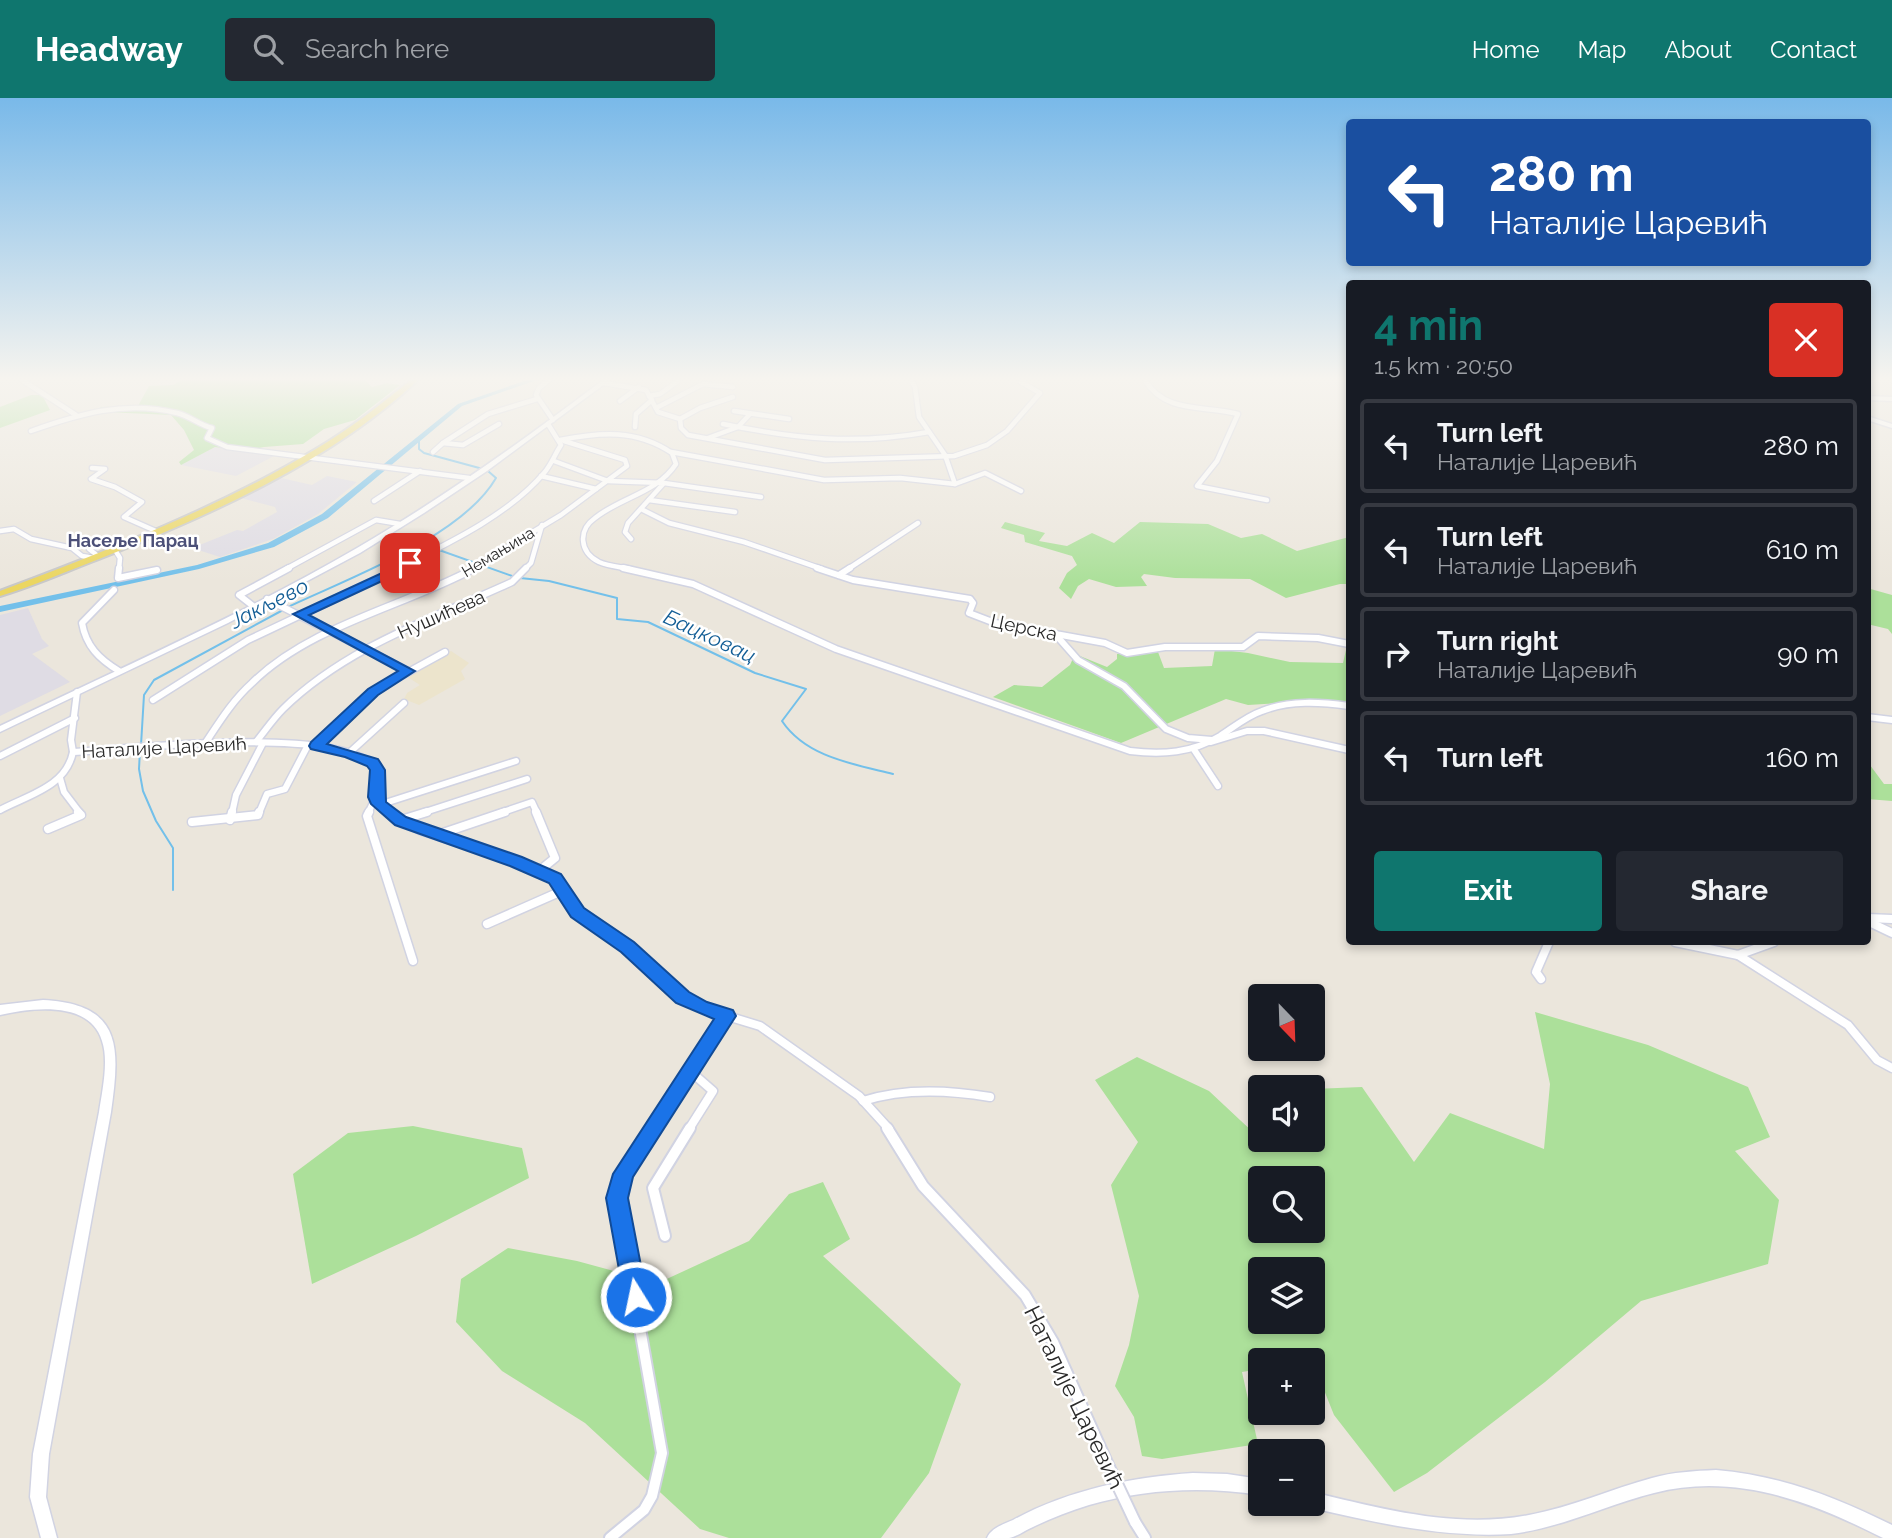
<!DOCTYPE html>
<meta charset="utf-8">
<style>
:root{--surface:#171b24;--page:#242831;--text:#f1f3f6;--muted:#9ea1a6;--line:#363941;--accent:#0f766e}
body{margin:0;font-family:Raleway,sans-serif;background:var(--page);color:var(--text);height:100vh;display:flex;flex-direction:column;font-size:26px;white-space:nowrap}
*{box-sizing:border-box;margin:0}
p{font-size:23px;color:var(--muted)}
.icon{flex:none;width:38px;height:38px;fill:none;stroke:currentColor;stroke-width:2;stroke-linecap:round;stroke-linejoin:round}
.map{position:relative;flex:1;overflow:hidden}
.drawer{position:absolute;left:1346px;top:182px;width:525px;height:665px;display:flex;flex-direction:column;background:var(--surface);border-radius:7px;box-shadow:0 4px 10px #0003}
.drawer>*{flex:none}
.banner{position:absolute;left:1346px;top:21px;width:525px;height:147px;border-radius:7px;box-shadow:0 4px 10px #0003;background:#1a4fa0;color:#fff;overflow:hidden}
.needle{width:46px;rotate:157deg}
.tools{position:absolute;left:1248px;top:886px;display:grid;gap:14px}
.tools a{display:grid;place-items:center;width:77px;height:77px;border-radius:7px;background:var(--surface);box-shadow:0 4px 10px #0003;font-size:35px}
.pin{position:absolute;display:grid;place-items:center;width:60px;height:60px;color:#fff;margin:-30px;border-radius:14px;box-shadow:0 4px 10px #0006}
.me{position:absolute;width:77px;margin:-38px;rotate:350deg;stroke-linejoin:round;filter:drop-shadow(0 0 5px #0008)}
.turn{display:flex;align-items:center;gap:24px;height:147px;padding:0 28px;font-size:32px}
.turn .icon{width:91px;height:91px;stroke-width:2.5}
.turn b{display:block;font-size:49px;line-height:60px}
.round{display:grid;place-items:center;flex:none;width:74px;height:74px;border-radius:7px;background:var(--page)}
.head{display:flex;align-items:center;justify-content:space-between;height:119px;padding:0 28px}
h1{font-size:42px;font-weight:700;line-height:52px;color:var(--accent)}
.primary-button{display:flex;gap:14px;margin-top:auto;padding:14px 28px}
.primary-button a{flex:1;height:80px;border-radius:7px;background:var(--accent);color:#fff;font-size:28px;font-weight:700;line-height:80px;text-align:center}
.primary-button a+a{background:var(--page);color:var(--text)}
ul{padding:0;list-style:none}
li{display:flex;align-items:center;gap:21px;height:94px;margin:0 14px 10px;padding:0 14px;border:4px solid var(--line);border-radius:7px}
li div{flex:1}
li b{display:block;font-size:26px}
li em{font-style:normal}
header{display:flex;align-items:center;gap:42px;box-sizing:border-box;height:98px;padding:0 35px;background:var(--accent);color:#fff}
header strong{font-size:33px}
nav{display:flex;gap:38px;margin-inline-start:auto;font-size:24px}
.search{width:490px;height:63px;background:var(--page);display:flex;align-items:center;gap:18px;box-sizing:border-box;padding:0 24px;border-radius:7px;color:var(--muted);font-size:26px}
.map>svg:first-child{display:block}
</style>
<header>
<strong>Headway</strong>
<div class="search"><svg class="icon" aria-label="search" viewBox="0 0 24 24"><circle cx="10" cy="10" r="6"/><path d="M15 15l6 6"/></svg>Search here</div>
<nav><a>Home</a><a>Map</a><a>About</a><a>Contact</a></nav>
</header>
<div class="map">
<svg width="1892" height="1440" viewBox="0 0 1892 1440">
<rect width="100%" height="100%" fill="#ebe6dc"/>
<!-- industrial -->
<g fill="#dfdce4">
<path d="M 215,349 L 276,357 L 236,378 L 181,367 Z"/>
<path d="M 327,378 L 357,384 L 318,416 L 273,441 L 220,459 L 192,450 L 237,432 L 243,433 L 277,414 L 275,409 L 241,400 L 281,380 L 312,387 Z"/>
<path d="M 28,510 L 42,541 L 49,548 L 32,556 L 70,584 L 0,618 L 0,517 Z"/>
</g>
<!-- education -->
<path fill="#ece4cc" d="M 451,553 L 469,565 L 461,573 L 465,581 L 419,607 L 404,601 L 407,595 L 420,587 L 406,578 Z"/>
<!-- green -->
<g fill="#ace09a" fill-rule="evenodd">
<path d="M 182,282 L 365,282 L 372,289 L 387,285 L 400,287 L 355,322 L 324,331 L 303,346 L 264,349 L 245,353 L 215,349 L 181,367 L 179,364 L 194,352 L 184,332 L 171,317 L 104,314 L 100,309 L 138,308 L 149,288 L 173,287 Z"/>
<path d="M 31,297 L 42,297 L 50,312 L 0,330 L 0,309 Z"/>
<path d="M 1005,424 L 1045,435 L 1039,443 L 1067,448 L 1092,435 L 1114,445 L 1140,424 L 1208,426 L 1241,440 L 1262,436 L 1297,453 L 1349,439 L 1349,486 L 1340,486 L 1286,500 L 1250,481 L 1175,480 L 1144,476 L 1141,479 L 1147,488 L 1116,489 L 1089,481 L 1078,488 L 1071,501 L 1059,490 L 1067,475 L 1077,467 L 1072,458 L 1025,444 L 1024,437 L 1001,430 Z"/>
<path d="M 1867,490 L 1892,497 L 1892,536 L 1888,531 L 1867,526 Z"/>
<path d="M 1215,551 L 1248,555 L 1290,564 L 1343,565 L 1346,552 L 1349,552 L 1349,607 L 1309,603 L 1248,607 L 1226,601 L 1121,645 L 993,599 L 1014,587 L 1042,589 L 1070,567 L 1075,556 L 1107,569 L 1117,561 L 1117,556 L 1158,554 L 1164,570 L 1212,568 Z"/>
<path d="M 1867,663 L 1884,686 L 1892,686 L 1892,703 L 1867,701 Z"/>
<path d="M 1535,914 L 1648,947 L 1748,989 L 1770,1039 L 1735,1053 L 1779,1102 L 1768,1166 L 1641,1203 L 1545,1284 L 1427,1375 L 1394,1394 L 1334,1317 L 1312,1262 L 1260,1262 L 1260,1271 L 1242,1274 L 1258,1346 L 1162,1361 L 1142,1358 L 1134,1319 L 1115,1288 L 1129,1247 L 1139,1198 L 1111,1087 L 1138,1044 L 1095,982 L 1137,959 L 1209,993 L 1271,1051 L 1270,1041 L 1312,1041 L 1313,991 L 1362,989 L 1414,1064 L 1450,1015 L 1544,1051 L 1550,986 ZM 1260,1080 L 1312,1080 L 1312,1132 L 1260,1132 ZM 1260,1171 L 1312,1171 L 1312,1223 L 1260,1223 Z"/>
<path d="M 413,1028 L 522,1050 L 529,1080 L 416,1138 L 312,1186 L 293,1076 L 348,1035 Z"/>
<path d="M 823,1084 L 850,1141 L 823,1158 L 961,1286 L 929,1375 L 881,1440 L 729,1440 L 700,1431 L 585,1325 L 502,1273 L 456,1224 L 461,1181 L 508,1150 L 577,1163 L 658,1185 L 749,1143 L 789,1096 Z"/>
</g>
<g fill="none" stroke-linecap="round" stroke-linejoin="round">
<!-- stream -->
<g stroke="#73c0ea" stroke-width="2">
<path d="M 419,341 L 419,351 L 424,355 L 483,371"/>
<path d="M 424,443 L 425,447 L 515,479"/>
<path d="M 520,480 L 549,483 L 617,500 L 617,521 L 648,524 L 755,575 L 806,591 L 782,623 C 806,659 853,666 893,676"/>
<path d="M 288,509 C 349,480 462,439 496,380 L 488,373"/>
<path d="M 141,647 L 144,597 L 154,582 L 283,512"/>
<path d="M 140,652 L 139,671 L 143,693 L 156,723 L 173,750 L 173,792"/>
</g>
<!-- river -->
<path fill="#73c0ea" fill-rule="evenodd" d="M 527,282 L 537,282 L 462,308 L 328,420 L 274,449 L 199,471 L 0,514 L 0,508 L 197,467 L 268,445 L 322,416 L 458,306 Z"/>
<defs>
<g id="street-far3">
<path d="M 22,282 L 76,317"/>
<path d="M 549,282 L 539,290 L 536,297 L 553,322"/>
<path d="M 911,282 L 915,289 L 919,319 L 945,357 L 955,386"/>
<path d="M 1145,282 C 1165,316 1204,307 1238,316 L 1217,363 L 1197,388 L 1267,402"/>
<path d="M 604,285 L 646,292 L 658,314 L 680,321 L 681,330 L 688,337 L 825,362 L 954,358 L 987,347 L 1007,333 L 1040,295 L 1021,284 L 1024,282"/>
<path d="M 649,298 L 660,296 L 678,283"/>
<path d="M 620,303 L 639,289"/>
<path d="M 656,310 L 703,286 L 733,289"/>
<path d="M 734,313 L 789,321"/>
<path d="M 680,321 L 700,310 L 733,299"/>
<path d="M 723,326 C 796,341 855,347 929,334"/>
<path d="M 635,329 L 636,316 L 652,302"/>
<path d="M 31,333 C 79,316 125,302 177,315 C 190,318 199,327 212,330 L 207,340 L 227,349 L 469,380"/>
<path d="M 708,340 L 738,329 L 750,316"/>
<path d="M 560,342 C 601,334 636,331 672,355 L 676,366 C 657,395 621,399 595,420 C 578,432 579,454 599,464 C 608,468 620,469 630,471"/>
<path d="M 443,345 L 488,316 L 537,301"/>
<path d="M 433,354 L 443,345 L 463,347 L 499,326"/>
<path d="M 671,354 L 824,382 L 900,380 L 955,386 L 985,375 L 1021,393"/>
<path d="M 554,363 L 608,383 L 664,385 L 628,425 L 625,434 L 631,441"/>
<path d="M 92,370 L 105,371 L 91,381 L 115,389 L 142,404 L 124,419 L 158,434"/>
<path d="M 541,378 L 596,391"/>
<path d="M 664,385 L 761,399"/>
<path d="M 649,402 L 735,414"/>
<path d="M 374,403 L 420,373"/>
<path d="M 643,412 L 669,425 L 744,444 L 822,471"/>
<path d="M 0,433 L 14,431 L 31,441 L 72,450 L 82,458 L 94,460"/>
<path d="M 115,452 L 120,460 L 119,471"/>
<path d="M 98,458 L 89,451 L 108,443"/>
<path d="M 286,471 L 376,422 L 400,426"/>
<path d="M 397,471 C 445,447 509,417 544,375 C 551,367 555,356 561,347 L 548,326"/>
<path d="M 471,471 L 561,417 L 627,368 L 625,362 L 564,343"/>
<path d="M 525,471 L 531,465 L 542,427"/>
<path d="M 848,471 L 918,425"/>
</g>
<g id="street-far2">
<path d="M 119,470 L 118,480 L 157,472"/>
<path d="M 623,470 L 693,486 L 836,551 L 1130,653 C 1162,657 1192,655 1220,638 C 1234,629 1247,618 1262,613 C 1290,602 1320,604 1349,608"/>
<path d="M 817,470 L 853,482 L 970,501 L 973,505 L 969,515 L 995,525 L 1105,545 L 1127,555 L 1165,549 L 1243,549 L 1258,538 L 1318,540 L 1349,546"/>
<path d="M 839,477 L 850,470"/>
<path d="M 114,492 L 82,525 C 86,548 99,561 119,573"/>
<path d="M 267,501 L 408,573"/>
<path d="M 253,508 L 239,497 L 289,470"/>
<path d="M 1056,537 L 1078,562 L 1124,588 L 1166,631 L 1188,640 L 1212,642"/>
<path d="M 77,594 L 71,642 L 73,654 C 135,650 324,629 371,665 C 387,676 364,696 391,715"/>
<path d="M 153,602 L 248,542 L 400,470"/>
<path d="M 1867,619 L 1892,622"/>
<path d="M 206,644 C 220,623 233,602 252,585 C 311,527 403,509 475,470"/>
<path d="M 256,644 C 265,633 273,621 283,611 C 346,549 434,520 512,484 L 526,470"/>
<path d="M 1211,644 L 1247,633 L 1264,633 L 1349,652"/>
<path d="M 316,648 L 372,594 L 445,554"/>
<path d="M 1193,650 L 1218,688"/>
<path d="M 349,655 L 404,605"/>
<path d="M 0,658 L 75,620"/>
<path d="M 60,680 L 64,694 L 80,715"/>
<path d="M 379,707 L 516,663"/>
<path d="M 0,712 C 28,697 66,689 73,654"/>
<path d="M 232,715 L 236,697 L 263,645"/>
<path d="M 259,715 L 267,696 L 285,691 L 308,647"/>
<path d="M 368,715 L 376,699"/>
<path d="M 422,715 L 527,681"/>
<path d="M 500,715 L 532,704 L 537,715"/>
</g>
<g id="street-far1">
<path d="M 369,714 L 367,718 L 413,863"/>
<path d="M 388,714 L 420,732 L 516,763 L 555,781 L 578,814 L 628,849 L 682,900 L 701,910 L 760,928 L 859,998 L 889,1031"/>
<path d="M 536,714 L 555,760 L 539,773"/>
<path d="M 230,722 L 232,714"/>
<path d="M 401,722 L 427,714"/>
<path d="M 192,724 L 258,717 L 259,714"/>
<path d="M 48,731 L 81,717 L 78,714"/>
<path d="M 437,737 L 505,714"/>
<path d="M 1867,820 L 1892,821"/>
<path d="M 1867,823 L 1892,835"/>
<path d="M 487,826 L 564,792"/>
<path d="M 1675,844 L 1738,857 L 1774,844"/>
<path d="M 1738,857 L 1848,927 L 1877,962 L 1892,970"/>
<path d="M 1541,881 L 1536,874 L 1549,844"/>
<path d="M 863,1003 C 903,990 949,992 990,999"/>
<path d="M 652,1031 L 726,918"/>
<path d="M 689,1031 L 713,993 L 690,973"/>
</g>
<g id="street">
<path d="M 887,1030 L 923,1088 L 1025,1197 L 1053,1244 L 1109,1369"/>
<path d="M 665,1138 L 653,1090 L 690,1030"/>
<path d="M 1135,1424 L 1145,1440"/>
<path d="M 610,1440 L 644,1412 L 652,1398 L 662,1355 L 617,1100 L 623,1076 L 653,1030"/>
</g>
<g id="secondary">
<path d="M 603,282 L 610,282 L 487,373 L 424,415 L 360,455 L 228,525 L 0,634 L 0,628 C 120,570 242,517 357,450 C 443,400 524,342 603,282 Z"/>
<path d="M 1867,298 L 1892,299 L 1892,303 L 1867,302 Z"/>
<path d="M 1867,318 L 1892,326 L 1892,330 L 1867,322 Z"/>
<path d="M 43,902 C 123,906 120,950 111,1014 L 49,1356 L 46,1399 L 57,1440 L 41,1440 L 30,1399 L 33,1356 L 99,1014 C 102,994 109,963 102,943 C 90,902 31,910 0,917 L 0,907 Z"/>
<path d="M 1716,1372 C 1782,1378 1833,1398 1892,1427 L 1892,1440 L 1883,1440 C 1812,1404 1735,1374 1654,1395 C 1606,1407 1561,1430 1511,1436 C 1444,1440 1377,1425 1312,1410 L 1306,1408 L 1305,1405 L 1312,1405 L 1312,1394 C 1383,1411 1456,1431 1529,1417 C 1572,1409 1611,1391 1652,1380 C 1673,1374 1694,1373 1716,1372 Z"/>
<path d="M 1193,1375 L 1227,1376 L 1260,1381 L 1260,1397 C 1202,1388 1145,1391 1089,1407 C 1070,1413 1051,1420 1033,1429 C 1025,1432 1017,1439 1009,1440 C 1002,1440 994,1440 987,1440 C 991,1430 1004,1426 1013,1422 C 1068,1392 1131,1379 1193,1375 Z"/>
</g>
<path id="primary" d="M 411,282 L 418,282 C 330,364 210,417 99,461 C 67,473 34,488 0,498 L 0,493 C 108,452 217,411 316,351 C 350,331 380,307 411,282 Z"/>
</defs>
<!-- street-far3 casing -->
<use href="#street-far3" stroke="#d1d3e2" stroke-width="7"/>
<!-- street-far2 casing -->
<use href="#street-far2" stroke="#d1d3e2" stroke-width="9"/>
<!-- street-far1 casing -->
<use href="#street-far1" stroke="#d1d3e2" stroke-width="11"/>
<!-- street casing -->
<use href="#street" stroke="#d1d3e2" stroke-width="14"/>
<!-- secondary casing -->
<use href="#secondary" stroke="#d1d3e2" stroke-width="3"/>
<!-- primary casing -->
<use href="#primary" stroke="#c8c8c8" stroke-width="4"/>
<!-- street-far3 -->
<use href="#street-far3" stroke="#fff" stroke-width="4.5"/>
<!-- street-far2 -->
<use href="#street-far2" stroke="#fff" stroke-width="6"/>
<!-- street-far1 -->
<use href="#street-far1" stroke="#fff" stroke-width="8"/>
<!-- street -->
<use href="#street" stroke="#fff" stroke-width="10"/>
<!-- secondary -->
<use href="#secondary" fill="#fff" fill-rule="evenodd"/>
<!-- primary -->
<use href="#primary" fill="#ebd661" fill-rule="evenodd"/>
<defs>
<path id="street-bridge" d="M 1109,1369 L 1135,1424"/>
</defs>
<!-- street-bridge casing -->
<use href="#street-bridge" stroke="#d1d3e2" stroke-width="14" stroke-linecap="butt"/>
<!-- street-bridge -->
<use href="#street-bridge" stroke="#fff" stroke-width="10"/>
</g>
<!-- sky -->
<linearGradient id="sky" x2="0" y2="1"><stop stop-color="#79b9e9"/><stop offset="0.58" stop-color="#f6f4ef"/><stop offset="1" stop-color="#f6f4ef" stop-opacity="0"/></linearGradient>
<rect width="1892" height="484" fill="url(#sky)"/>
<!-- route -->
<path fill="#1a73e8" stroke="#114b97" stroke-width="2" d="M 410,462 L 414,463 L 414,468 L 309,517 L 415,573 L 378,597 L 327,646 L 378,661 L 385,672 L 386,704 L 406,719 L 522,759 L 561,776 L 584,810 L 634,844 L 689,894 L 707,904 L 733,912 L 736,918 L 633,1079 L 628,1100 L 647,1199 L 644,1207 L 636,1211 L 628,1207 L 624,1199 L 606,1100 L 613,1076 L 714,921 L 676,905 L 621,854 L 571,819 L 549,785 L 510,768 L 395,727 L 371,706 L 368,699 L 370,672 L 367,668 L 345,659 L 311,651 L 309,648 L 311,644 L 368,591 L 398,573 L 293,516 Z"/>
<g text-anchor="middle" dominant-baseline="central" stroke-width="5" stroke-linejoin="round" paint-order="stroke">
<!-- far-street labels -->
<g font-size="16" fill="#2a2a2a" stroke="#fff">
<text transform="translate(498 454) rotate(-31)">Немањина</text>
</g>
<!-- far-neighbourhood labels -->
<g font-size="18" font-weight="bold" fill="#4c5078" stroke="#fff">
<text x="133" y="442">Насеље Парац</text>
</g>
<!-- street labels -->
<g font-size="19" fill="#2a2a2a" stroke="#fff">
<text transform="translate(441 516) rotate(-24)">Нушићева</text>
<text transform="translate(1024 529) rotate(12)">Церска</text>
<text transform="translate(164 649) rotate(-3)">Наталије Царевић</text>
</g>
<!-- water labels -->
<g font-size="21" font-style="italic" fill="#125d95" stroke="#fff">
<text transform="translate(269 505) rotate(-27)">Јакљево</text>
<text transform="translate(710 538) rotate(25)">Бацковац</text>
</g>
<!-- near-street labels -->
<g font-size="23" fill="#2a2a2a" stroke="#fff">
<text transform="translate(1075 1299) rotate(64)">Наталије Царевић</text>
</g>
</g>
</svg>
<div class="tools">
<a><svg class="needle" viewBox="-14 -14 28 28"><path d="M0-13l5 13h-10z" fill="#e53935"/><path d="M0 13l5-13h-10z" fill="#9ea1a6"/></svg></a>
<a><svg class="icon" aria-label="sound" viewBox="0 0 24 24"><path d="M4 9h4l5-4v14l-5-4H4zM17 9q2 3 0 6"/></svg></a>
<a><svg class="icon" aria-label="search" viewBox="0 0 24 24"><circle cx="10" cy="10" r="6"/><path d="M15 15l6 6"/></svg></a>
<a><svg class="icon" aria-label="layers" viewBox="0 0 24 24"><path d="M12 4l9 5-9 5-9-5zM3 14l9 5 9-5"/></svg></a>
<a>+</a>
<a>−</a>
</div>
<div class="pin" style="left:410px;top:465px;background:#d93025"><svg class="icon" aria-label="arrive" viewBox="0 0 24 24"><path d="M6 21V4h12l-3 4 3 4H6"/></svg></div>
<svg class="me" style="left:636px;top:1199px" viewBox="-20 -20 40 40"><circle r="17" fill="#1a73e8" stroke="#fff" stroke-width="3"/><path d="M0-11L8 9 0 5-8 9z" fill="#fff"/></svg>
<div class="banner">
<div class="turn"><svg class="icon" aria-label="left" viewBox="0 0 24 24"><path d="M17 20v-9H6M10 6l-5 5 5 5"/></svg><div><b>280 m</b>Наталије Царевић</div></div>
</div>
<section class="drawer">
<div class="head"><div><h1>4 min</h1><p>1.5 km · 20:50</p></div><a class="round" style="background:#d93025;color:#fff"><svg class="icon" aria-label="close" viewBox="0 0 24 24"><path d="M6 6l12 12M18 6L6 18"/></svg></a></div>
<ul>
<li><svg class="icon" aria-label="left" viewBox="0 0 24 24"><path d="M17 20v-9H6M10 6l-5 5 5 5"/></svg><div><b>Turn left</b><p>Наталије Царевић</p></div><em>280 m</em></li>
<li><svg class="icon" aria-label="left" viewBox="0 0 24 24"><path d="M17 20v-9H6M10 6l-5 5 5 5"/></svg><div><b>Turn left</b><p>Наталије Царевић</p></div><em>610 m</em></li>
<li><svg class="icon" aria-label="right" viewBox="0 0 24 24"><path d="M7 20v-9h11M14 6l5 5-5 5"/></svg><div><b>Turn right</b><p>Наталије Царевић</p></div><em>90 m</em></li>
<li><svg class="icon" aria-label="left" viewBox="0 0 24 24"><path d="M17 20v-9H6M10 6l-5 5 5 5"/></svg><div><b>Turn left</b></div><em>160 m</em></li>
</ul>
<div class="primary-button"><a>Exit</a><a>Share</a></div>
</section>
</div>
